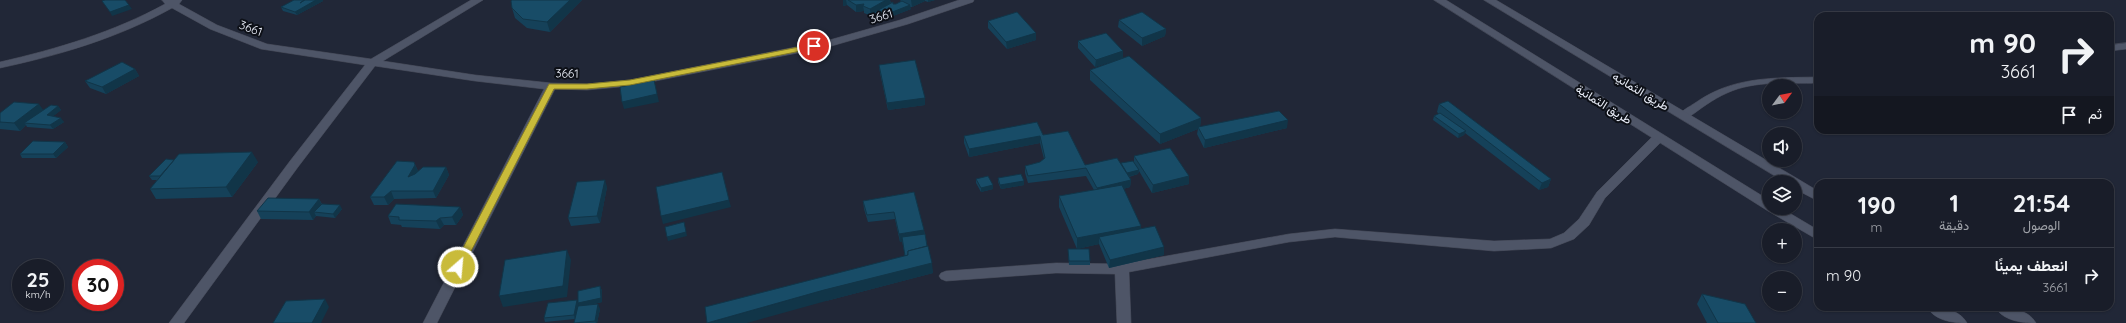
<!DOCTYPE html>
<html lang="ar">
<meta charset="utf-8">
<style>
:root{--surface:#191d29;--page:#262a35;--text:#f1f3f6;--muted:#9fa2a8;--line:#373b46}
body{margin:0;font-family:Quicksand,Vazirmatn,sans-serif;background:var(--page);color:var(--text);direction:rtl;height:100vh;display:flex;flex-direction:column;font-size:15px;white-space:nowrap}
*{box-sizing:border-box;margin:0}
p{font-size:13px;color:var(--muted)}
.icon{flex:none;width:22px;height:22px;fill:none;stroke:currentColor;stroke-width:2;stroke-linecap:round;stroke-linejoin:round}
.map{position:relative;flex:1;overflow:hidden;direction:ltr}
.sheet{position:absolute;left:1814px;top:179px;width:300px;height:132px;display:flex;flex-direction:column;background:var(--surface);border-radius:12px;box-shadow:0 1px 3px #0004,0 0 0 1px var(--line);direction:rtl}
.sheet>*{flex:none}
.banner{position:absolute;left:1814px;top:12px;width:300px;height:122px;border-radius:12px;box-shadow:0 1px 3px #0004,0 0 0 1px var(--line);direction:rtl;background:#191d29;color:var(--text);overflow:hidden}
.needle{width:26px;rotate:58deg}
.fabs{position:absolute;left:1762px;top:79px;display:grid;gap:8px}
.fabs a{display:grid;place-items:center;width:40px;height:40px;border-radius:50%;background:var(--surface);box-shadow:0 1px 3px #0004,0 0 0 1px var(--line);font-size:20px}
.speed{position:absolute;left:12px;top:259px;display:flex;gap:8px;font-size:20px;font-weight:700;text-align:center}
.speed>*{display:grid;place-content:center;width:52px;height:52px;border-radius:50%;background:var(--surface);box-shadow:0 1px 3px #0004,0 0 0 1px var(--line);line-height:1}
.speed small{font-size:10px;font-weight:400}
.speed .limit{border:6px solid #d22;background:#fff;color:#111}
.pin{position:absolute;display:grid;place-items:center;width:34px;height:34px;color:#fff;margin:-17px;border:2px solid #fff;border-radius:50%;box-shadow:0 1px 4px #0007}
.me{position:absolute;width:44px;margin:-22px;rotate:27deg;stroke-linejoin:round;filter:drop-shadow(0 0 3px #0008)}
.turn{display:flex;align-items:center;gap:14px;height:84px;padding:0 12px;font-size:18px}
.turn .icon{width:52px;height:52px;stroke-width:2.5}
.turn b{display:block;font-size:28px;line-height:34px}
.then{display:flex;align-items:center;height:38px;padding:0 12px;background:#0003;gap:8px;font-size:15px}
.eta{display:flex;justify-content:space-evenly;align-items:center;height:68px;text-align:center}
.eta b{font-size:24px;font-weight:800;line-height:28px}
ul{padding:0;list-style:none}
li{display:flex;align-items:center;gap:12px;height:56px;padding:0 12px;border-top:1px solid var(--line)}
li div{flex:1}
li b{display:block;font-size:15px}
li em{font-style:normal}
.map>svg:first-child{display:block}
</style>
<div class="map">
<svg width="2126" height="323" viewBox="0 0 2126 323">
<rect width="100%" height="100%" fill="#212737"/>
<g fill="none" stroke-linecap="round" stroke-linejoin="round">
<defs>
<g id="street">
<path d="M 162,0 L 182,0 L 179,4 L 217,25 L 267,44 L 371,59 L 471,0 L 483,0 L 383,61 L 475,75 L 551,83 L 587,84 L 630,80 L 826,41 L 900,20 L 959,0 L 974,0 L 973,2 L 908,24 L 828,47 L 630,86 L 587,90 L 555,89 L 437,323 L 423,323 L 544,89 L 475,81 L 375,66 L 298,167 L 184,323 L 169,323 L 290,161 L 365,65 L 261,49 L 210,29 L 172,8 C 118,38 60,55 0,68 L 0,62 C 57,49 114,32 165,4 Z"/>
<path d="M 2126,43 L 2126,49 L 2110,51 L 2110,45 Z"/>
<path d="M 1818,77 L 1818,83 C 1788,84 1755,80 1727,93 C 1713,99 1700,109 1688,118 L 1684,120 L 1678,116 C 1682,110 1689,107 1695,103 C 1733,76 1774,78 1818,77 Z"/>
<path d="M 1658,134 L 1664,138 L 1662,141 L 1605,198 L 1589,225 L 1574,239 L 1551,248 L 1494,251 L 1335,237 L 1289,242 L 1129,272 L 1131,323 L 1117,323 L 1115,274 L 1056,273 L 946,281 L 941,279 L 939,276 L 941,273 L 946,271 L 1056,263 L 1122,264 L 1289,234 L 1335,229 L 1494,241 L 1550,239 L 1564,233 L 1579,219 L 1597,192 L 1654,135 Z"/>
</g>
<g id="secondary">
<path d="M 1434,0 L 1446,0 L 1769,200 L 1769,208 L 1781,208 L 1818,230 L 1818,240 L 1768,211 Z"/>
<path d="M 1484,0 L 1496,0 L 1798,179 L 1818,191 L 1818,201 L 1795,189 L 1795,182 L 1785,182 Z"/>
<path d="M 1927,307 C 1941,307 1959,309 1967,323 C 1953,323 1935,321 1927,307 Z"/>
<path d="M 1995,307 C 2009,307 2028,309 2036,323 C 2022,323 2003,321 1995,307 Z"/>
</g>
</defs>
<!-- street casing -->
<use href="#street" stroke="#414553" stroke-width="1"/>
<!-- secondary casing -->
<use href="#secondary" stroke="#414553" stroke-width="1"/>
<!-- street -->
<use href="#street" fill="#4e5567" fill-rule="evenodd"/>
<!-- secondary -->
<use href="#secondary" fill="#4e5567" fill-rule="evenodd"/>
</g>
<!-- wall -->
<g fill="#154159">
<path d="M 294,0 L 323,0 L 323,1 L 297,15 L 283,11 L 281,7 Z"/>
<path d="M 512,0 L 582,0 L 550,32 L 527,28 L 515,18 L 512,8 Z"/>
<path d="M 843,0 L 890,0 L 891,3 L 893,2 L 893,4 L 896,4 L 901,1 L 900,0 L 935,0 L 928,2 L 925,1 L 912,7 L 910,7 L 911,9 L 880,21 L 873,16 L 873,15 L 871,16 L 864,13 L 864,11 L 856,12 L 847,5 L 843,6 Z"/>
<path d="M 1119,20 L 1166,29 L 1165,36 L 1142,46 L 1118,27 Z"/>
<path d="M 988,21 L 1036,40 L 1007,49 L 988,28 Z"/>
<path d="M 1078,41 L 1123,58 L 1201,118 L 1200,127 L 1287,128 L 1204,148 L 1197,134 L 1198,129 L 1160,144 L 1090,80 L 1090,70 L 1122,58 L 1095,67 L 1078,48 Z"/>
<path d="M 879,65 L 925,105 L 888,110 L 880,73 Z"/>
<path d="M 135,69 L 139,76 L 106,94 L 90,88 L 85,81 Z"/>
<path d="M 1439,104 L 1551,179 L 1548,187 L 1539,190 L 1465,133 L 1464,135 L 1458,138 L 1433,120 L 1434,116 L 1439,114 L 1437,112 Z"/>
<path d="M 58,106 L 61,110 L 53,116 L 64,122 L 53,129 L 27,127 L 26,125 L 20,131 L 0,129 L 0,113 L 43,110 Z"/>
<path d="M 1043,135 L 1085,165 L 1134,163 L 1134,156 L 1189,176 L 1189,184 L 1152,193 L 1139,171 L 1138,174 L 1129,177 L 1131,180 L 1130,187 L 1123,189 L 1141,226 L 1141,228 L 1164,255 L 1109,268 L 1099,244 L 1077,249 L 1059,207 L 1059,196 L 1094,190 L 1086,176 L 1028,183 L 1025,173 L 1025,166 L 1040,162 L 1044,159 L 1040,143 L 969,157 L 964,143 L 964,136 Z"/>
<path d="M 65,142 L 68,147 L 56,158 L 22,158 L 20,154 Z"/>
<path d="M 258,162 L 232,197 L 156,199 L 150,189 L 157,180 L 152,180 L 149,176 Z"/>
<path d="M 414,162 L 418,171 L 446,167 L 449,175 L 436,198 L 394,199 L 388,205 L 374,205 L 370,197 Z"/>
<path d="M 998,178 L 1024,185 L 1001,189 L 998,182 Z"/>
<path d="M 976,179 L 993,185 L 993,189 L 981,192 L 976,183 Z"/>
<path d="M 607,187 L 600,223 L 571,226 L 568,218 Z"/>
<path d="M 914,192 L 924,230 L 933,273 L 826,301 L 905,256 L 902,241 L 900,242 L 895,219 L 868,222 L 864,209 L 863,201 Z"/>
<path d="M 319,199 L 322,204 L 342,209 L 335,218 L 316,216 L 313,220 L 261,219 L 257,211 Z"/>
<path d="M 460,207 L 463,215 L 456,225 L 444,225 L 440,229 L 402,227 L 401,225 L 391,224 L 388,216 Z"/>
<path d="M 1068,249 L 1090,261 L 1090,265 L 1069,265 Z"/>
<path d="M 600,286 L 602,291 L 602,302 L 586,306 L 600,309 L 597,323 L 574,323 L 575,319 L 545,322 L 544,318 L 579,304 L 578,306 L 580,306 Z"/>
<path d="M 1702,294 L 1756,323 L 1707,323 L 1697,304 Z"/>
</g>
<!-- shaded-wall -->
<g fill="#113548">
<path d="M 316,0 L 323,0 L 323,1 L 297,15 L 295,12 Z"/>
<path d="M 570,0 L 582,0 L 550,32 L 547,22 Z"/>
<path d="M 843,0 L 846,0 L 847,5 L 843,6 Z"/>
<path d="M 886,0 L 890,0 L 891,5 L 873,13 L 873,15 L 871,16 L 870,9 Z"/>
<path d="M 911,0 L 925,0 L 925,1 L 912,7 Z"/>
<path d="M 928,0 L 935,0 L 928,2 Z"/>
<path d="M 864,4 L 863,6 L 864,11 L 856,12 L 856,5 Z"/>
<path d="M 129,5 L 132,9 L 112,16 L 110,12 Z"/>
<path d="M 910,5 L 911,9 L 880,21 L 880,17 Z"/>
<path d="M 1166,29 L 1165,36 L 1142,46 L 1142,38 Z"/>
<path d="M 1036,33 L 1036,40 L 1007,49 L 1006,42 Z"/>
<path d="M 1123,51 L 1123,58 L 1095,67 L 1096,60 Z"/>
<path d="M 135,69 L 139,76 L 106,94 L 102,87 Z"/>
<path d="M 654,80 L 659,102 L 624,109 L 622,102 Z"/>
<path d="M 925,98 L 925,105 L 888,110 L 887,103 Z"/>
<path d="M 39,104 L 44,111 L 24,123 L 26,125 L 20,131 L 14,123 Z"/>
<path d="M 58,106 L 61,110 L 50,119 L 47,115 Z"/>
<path d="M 61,118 L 64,122 L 53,129 L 50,125 Z"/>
<path d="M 1201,118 L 1200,128 L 1198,127 L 1198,129 L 1160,144 L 1160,134 Z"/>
<path d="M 1288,120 L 1287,128 L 1204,148 L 1205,140 Z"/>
<path d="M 1466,131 L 1464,135 L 1458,138 L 1459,134 Z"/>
<path d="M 1040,136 L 1040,143 L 969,157 L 969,149 Z"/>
<path d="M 65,142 L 68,147 L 56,158 L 53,154 Z"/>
<path d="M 252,152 L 258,162 L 232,197 L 226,187 Z"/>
<path d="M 415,165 L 419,173 L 408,177 Z"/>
<path d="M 446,167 L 449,175 L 436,198 L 433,191 Z"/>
<path d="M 1139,170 L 1138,174 L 1127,177 L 1127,173 Z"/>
<path d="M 1189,176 L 1189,184 L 1152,193 L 1153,185 Z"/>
<path d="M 1551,179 L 1548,187 L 1539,190 L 1542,183 Z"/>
<path d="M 605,180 L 607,187 L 600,223 L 597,216 Z"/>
<path d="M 1131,180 L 1130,187 L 1097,196 L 1097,188 Z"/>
<path d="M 1024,181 L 1024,185 L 1001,189 L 1000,185 Z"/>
<path d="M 993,185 L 993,189 L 981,192 L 981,188 Z"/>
<path d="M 391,191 L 394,199 L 388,205 L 384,197 Z"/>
<path d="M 319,199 L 323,207 L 314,212 L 316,216 L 313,220 L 309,212 Z"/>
<path d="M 729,200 L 731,207 L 663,224 L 661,216 Z"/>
<path d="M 340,205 L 342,209 L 335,218 L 333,214 Z"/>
<path d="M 460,207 L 463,215 L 456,225 L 452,217 Z"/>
<path d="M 440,218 L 444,225 L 440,229 L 436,221 Z"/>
<path d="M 684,222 L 687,236 L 668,241 L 667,237 Z"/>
<path d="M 1141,226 L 1141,236 L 1099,237 L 1099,244 L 1077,249 L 1077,238 Z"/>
<path d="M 924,230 L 925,238 L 900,242 L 899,234 Z"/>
<path d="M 1164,247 L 1164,255 L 1109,268 L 1110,260 Z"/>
<path d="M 567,250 L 571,260 L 567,297 L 503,307 L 499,296 Z"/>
<path d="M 932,263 L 933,273 L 826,301 L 747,323 L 708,323 L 824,290 Z"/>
<path d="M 600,286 L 602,291 L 602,302 L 580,307 L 578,303 Z"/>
<path d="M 325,299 L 329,307 L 321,323 L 312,323 Z"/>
<path d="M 577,300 L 579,304 L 575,319 L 574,315 Z"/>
<path d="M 598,304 L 600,309 L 597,323 L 596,323 L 595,321 Z"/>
</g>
<!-- building -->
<g fill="#184c67" stroke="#113548">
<path d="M 105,0 L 125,0 L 129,5 L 110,12 L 102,1 Z"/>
<path d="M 294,0 L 304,0 L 300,3 L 305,0 L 316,0 L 295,12 L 281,7 Z"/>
<path d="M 512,0 L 570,0 L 547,22 L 523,19 L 512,8 L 511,1 Z"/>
<path d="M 848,0 L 886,0 L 870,9 L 863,6 L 864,4 L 856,5 Z"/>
<path d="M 902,1 L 910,5 L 880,17 L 873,13 L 893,2 L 893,4 L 896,4 Z"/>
<path d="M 1017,12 L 1036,33 L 1006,42 L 988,21 Z"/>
<path d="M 1142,12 L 1166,29 L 1142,38 L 1119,20 Z"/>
<path d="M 1106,33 L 1123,51 L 1096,60 L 1078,41 Z"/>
<path d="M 1129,56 L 1201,118 L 1160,134 L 1090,70 Z"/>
<path d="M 915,60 L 925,98 L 887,103 L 879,65 Z"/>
<path d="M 122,62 L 135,69 L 102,87 L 85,81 Z"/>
<path d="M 654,80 L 657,94 L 622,102 L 620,87 Z"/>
<path d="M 1448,101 L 1551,179 L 1542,183 L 1439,104 Z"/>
<path d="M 14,102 L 39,104 L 14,123 L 0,122 L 0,113 Z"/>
<path d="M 51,105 L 58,106 L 47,115 L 61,118 L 50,125 L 24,123 Z"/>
<path d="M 1279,111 L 1288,120 L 1205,140 L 1198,127 Z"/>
<path d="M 1440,113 L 1466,131 L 1459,134 L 1434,116 Z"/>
<path d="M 1037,122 L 1043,135 L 1068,131 L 1085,165 L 1117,158 L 1131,180 L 1097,188 L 1086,168 L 1028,176 L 1025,166 L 1040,162 L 1045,158 L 1040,136 L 969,149 L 964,136 Z"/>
<path d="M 33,141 L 65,142 L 53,154 L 20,154 Z"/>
<path d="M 1170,148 L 1189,176 L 1153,185 L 1134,156 Z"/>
<path d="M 252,152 L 226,187 L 150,189 L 179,154 Z"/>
<path d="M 166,159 L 174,160 L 160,176 L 149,176 Z"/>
<path d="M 397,161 L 414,162 L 415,165 L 408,177 L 415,174 L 423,167 L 446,167 L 433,191 L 391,191 L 384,197 L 370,197 Z"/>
<path d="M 1133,161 L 1139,170 L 1127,173 L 1121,163 Z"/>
<path d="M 722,172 L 729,200 L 661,216 L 656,187 Z"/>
<path d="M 1021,174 L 1024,181 L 1000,185 L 998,178 Z"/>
<path d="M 988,176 L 993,185 L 981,188 L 976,179 Z"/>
<path d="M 605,180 L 597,216 L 568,218 L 577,182 Z"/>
<path d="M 1122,185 L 1141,226 L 1077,238 L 1059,196 Z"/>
<path d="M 914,192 L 924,230 L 899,234 L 894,212 L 867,215 L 863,201 Z"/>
<path d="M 268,198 L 319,199 L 309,212 L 257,211 Z"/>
<path d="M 322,204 L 340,205 L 333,214 L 314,212 Z"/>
<path d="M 396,204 L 460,207 L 452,217 L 440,218 L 436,221 L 399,220 L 399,217 L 388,216 Z"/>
<path d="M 684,222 L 686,232 L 667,237 L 665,227 Z"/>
<path d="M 1155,226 L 1164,247 L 1110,260 L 1099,237 Z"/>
<path d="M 925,234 L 927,246 L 908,251 L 908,255 L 905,256 L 902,237 Z"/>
<path d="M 928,246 L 932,263 L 824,290 L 707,323 L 705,307 L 908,255 L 908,251 Z"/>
<path d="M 1068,249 L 1089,249 L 1090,261 L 1069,261 Z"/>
<path d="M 567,250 L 563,286 L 499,296 L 505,260 Z"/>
<path d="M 600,286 L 601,298 L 578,303 L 578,291 Z"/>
<path d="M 1702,294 L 1745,304 L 1756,323 L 1718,323 Z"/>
<path d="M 325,299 L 312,323 L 273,323 L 286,301 Z"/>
<path d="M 577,300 L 574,315 L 544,318 L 548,303 Z"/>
<path d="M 598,304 L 595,321 L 574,323 L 578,306 Z"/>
</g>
<!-- route -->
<path fill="#c9bb3a" stroke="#837a26" d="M 814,44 L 816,45 L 816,48 L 630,85 L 587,89 L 554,89 L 463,267 L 462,270 L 454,270 L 453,267 L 549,84 L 587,84 L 630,80 Z"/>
<g text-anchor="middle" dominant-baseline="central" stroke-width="4" stroke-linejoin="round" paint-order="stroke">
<!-- street labels -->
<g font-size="12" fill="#ecf0fb" stroke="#0d1017">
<text transform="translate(881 16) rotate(-17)">3661</text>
<text transform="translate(251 28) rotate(21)">3661</text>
<text transform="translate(567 73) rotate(1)">3661</text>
<text transform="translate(1641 91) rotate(31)">طريق الثمانيه</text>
<text transform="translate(1604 104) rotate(32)">طريق الثمانية</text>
</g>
</g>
</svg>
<div class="fabs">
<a><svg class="needle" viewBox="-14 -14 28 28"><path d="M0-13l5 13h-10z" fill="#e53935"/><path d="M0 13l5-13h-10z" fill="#9fa2a8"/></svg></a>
<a><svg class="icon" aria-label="sound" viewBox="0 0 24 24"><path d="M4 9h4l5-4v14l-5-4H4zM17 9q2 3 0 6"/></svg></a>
<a><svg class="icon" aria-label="layers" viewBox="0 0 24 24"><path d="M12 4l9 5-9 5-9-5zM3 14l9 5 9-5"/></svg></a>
<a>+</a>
<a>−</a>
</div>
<div class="speed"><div>25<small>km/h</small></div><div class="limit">30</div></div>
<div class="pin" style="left:814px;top:46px;background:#d93025"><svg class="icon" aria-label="arrive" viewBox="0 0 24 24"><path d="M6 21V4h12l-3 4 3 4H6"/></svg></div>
<svg class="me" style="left:458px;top:267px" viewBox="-20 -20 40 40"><circle r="17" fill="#c9bb3a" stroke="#fff" stroke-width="3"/><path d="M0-11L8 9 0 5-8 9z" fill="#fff"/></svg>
<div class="banner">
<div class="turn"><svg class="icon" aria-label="right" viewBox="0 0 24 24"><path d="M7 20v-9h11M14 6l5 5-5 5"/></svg><div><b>90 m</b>3661</div></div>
<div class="then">ثم<svg class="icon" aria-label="arrive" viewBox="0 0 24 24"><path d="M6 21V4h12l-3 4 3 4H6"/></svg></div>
</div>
<section class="sheet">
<div class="eta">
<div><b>21:54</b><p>الوصول</p></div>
<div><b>1</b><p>دقيقة</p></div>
<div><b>190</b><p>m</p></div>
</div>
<ul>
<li><svg class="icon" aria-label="right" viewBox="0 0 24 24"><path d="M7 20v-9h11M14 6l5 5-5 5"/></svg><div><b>انعطف يمينًا</b><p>3661</p></div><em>90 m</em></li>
</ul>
</section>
</div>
